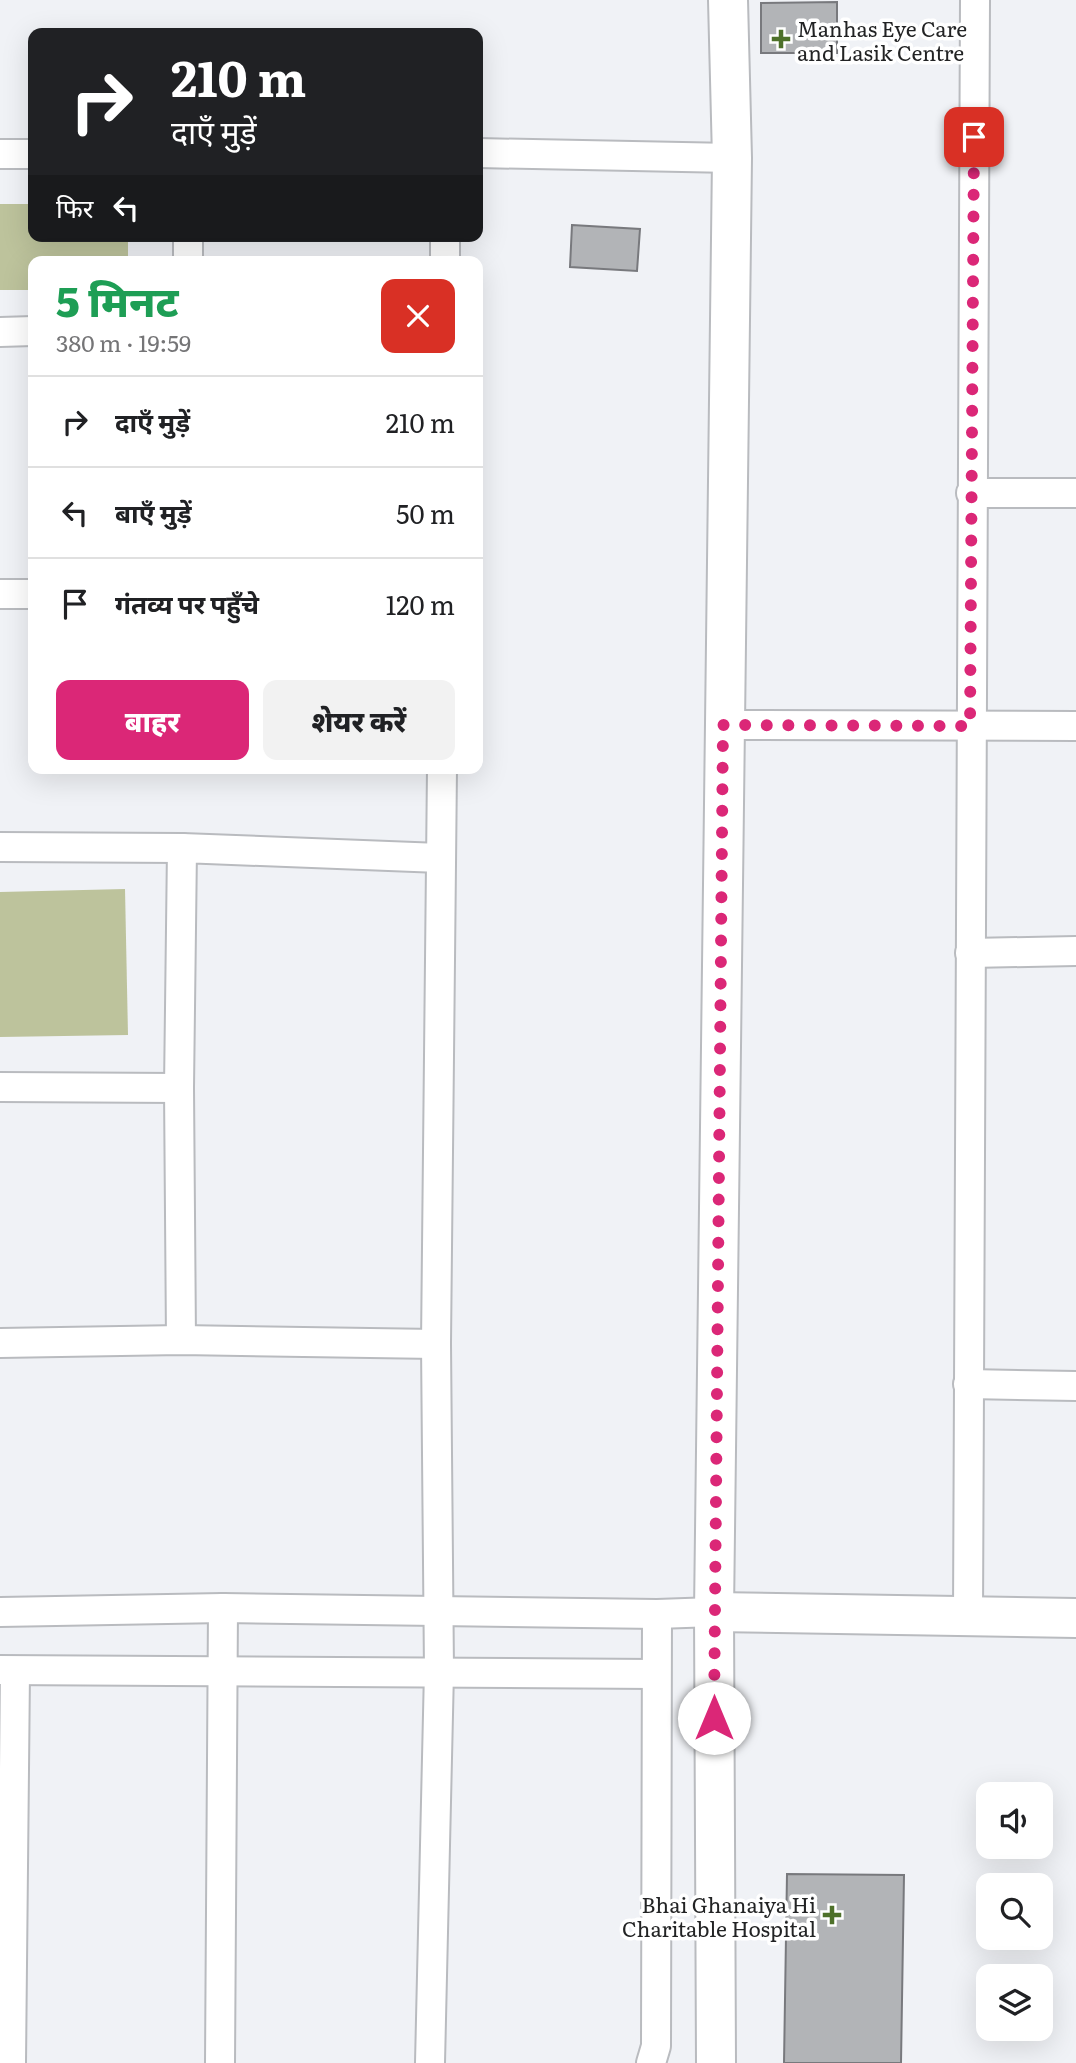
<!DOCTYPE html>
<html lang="hi">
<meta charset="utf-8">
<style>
:root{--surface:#fff;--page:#f2f2f2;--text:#202124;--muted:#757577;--line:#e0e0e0;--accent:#db2777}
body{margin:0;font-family:Literata,"Noto Sans Devanagari",serif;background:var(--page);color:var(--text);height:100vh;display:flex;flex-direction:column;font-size:26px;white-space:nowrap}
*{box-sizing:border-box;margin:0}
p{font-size:23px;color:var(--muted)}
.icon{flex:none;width:38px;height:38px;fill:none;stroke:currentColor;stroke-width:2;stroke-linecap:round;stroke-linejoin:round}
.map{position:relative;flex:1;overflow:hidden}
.details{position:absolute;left:28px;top:256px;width:455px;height:518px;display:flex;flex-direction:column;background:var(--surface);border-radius:14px;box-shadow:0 7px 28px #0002}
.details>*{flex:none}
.top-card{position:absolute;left:28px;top:28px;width:455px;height:214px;border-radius:14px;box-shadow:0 7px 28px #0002;background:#202124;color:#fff;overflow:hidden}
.buttons{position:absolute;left:976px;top:1782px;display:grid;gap:14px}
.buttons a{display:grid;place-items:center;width:77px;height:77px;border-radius:14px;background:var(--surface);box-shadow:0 7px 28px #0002;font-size:35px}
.pin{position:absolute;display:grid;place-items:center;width:60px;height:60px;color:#fff;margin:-30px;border-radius:14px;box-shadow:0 4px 10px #0006}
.me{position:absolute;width:77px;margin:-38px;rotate:0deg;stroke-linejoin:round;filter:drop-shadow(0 0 5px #0008)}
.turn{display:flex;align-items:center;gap:24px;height:147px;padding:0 28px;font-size:32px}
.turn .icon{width:91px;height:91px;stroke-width:2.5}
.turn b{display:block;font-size:49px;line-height:60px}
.then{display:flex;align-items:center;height:66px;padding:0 28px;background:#0003;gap:14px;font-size:26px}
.round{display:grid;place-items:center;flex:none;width:74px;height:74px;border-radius:14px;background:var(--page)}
.head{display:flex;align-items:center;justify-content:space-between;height:119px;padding:0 28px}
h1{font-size:42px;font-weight:800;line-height:52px;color:#1e9e55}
.button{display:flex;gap:14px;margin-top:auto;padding:14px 28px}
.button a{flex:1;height:80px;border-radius:14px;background:var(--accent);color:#fff;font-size:28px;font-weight:800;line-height:80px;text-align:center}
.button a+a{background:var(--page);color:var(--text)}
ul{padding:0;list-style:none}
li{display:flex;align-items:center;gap:21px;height:91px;padding:0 28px;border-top:2px solid var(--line)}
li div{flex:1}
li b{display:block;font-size:26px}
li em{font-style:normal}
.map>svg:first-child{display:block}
</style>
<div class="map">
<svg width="1076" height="2063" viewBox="0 0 1076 2063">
<rect width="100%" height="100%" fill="#f0f2f6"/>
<!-- green -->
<g fill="#bdc39c">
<path d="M 0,204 L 33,204 L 33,236 L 128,236 L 128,261 L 33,261 L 33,290 L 0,290 Z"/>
<path d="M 125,889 L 128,1035 L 0,1037 L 0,892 Z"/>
</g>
<!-- building -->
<g fill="#b2b4b7" stroke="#78797d" stroke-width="2">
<path d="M 837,2 L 837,53 L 761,53 L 761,3 Z"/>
<path d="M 572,225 L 640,229 L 637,271 L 570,267 Z"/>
<path d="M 787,1874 L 904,1875 L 901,2063 L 784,2063 Z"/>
</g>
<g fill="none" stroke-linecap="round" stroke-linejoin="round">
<defs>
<g id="street">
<path d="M 478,153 L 732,158"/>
<path d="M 0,154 L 33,154"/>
<path d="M 188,236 L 188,261"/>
<path d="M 445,236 L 445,261"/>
<path d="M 0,332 L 33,331"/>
<path d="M 971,493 L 1076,493"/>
<path d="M 0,594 L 33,594"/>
<path d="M 723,725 L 1076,726"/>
<path d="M 0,847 L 182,848"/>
<path d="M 970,953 L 1076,951"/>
<path d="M 0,1087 L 179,1088"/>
<path d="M 181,1340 L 179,1088 L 182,848 L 440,858"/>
<path d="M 0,1343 L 181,1340 L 436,1344"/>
<path d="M 968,1384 L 1076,1386"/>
<path d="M 0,1612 L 223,1608 L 657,1614 L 714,1612"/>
<path d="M 968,1616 L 975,0"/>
<path d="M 0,1670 L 655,1674"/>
<path d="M 11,2063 L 15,1671"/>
<path d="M 220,2063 L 223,1608"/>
<path d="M 430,2063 L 439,1671 L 436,1344 L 442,768"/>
<path d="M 651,2063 L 656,2046 L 657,1614"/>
</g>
<g id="secondary">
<path d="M 714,1612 L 1076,1618"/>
<path d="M 716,2063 L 714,1612 L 732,158 L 728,0"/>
</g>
</defs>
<!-- street casing -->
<use href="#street" stroke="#b9bbbf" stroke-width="32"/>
<!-- secondary casing -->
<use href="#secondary" stroke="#b9bbbf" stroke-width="42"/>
<!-- street -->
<use href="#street" stroke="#fff" stroke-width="28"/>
<!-- secondary -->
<use href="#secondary" stroke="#fff" stroke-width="38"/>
</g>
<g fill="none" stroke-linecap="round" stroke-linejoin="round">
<!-- route -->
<path stroke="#db2777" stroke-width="12" stroke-dasharray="0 21.6" d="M 714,1718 L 723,725 L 970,726 L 974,137"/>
</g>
<!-- markers -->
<g fill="#4e712a" stroke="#fff" stroke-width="2.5">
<path d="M777.5 28.5h7v7h7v7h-7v7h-7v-7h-7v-7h7z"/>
<path d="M828.5 1904.5h7v7h7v7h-7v7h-7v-7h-7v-7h7z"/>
</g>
<g text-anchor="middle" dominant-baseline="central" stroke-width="7" stroke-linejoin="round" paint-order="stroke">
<!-- poi labels -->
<g font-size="21" fill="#222324" stroke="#fff" text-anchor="start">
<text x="797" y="27">Manhas Eye Care<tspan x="797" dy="24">and Lasik Centre</tspan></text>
<text x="816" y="1903" text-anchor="end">Bhai Ghanaiya Hi<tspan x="816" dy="24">Charitable Hospital</tspan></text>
</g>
</g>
</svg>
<div class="buttons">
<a><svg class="icon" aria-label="sound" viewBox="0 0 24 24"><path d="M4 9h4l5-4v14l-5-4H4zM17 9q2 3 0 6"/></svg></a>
<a><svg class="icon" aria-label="search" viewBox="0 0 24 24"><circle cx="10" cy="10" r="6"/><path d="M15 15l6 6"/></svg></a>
<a><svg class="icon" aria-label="layers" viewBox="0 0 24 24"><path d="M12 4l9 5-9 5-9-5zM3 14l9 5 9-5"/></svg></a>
</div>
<div class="pin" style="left:974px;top:137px;background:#d93025"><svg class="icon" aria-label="arrive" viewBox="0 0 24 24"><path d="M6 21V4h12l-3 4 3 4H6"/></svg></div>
<svg class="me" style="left:714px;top:1718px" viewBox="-20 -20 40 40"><circle r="19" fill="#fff"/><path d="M0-13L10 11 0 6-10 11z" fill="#db2777"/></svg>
<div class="top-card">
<div class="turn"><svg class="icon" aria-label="right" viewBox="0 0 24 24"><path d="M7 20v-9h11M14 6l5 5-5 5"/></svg><div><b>210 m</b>दाएँ मुड़ें</div></div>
<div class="then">फिर<svg class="icon" aria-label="left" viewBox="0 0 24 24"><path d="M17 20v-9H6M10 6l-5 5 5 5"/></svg></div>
</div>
<section class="details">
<div class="head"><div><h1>5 मिनट</h1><p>380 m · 19:59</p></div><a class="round" style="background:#d93025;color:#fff"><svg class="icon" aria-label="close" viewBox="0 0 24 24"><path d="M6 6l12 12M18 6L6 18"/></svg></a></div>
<ul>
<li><svg class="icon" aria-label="right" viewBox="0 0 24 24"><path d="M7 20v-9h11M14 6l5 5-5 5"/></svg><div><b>दाएँ मुड़ें</b></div><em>210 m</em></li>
<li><svg class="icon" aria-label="left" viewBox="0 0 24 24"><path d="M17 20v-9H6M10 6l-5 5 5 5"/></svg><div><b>बाएँ मुड़ें</b></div><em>50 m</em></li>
<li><svg class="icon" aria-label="arrive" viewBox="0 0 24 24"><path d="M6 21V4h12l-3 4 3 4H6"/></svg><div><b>गंतव्य पर पहुँचे</b></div><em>120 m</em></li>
</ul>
<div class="button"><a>बाहर</a><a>शेयर करें</a></div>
</section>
</div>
